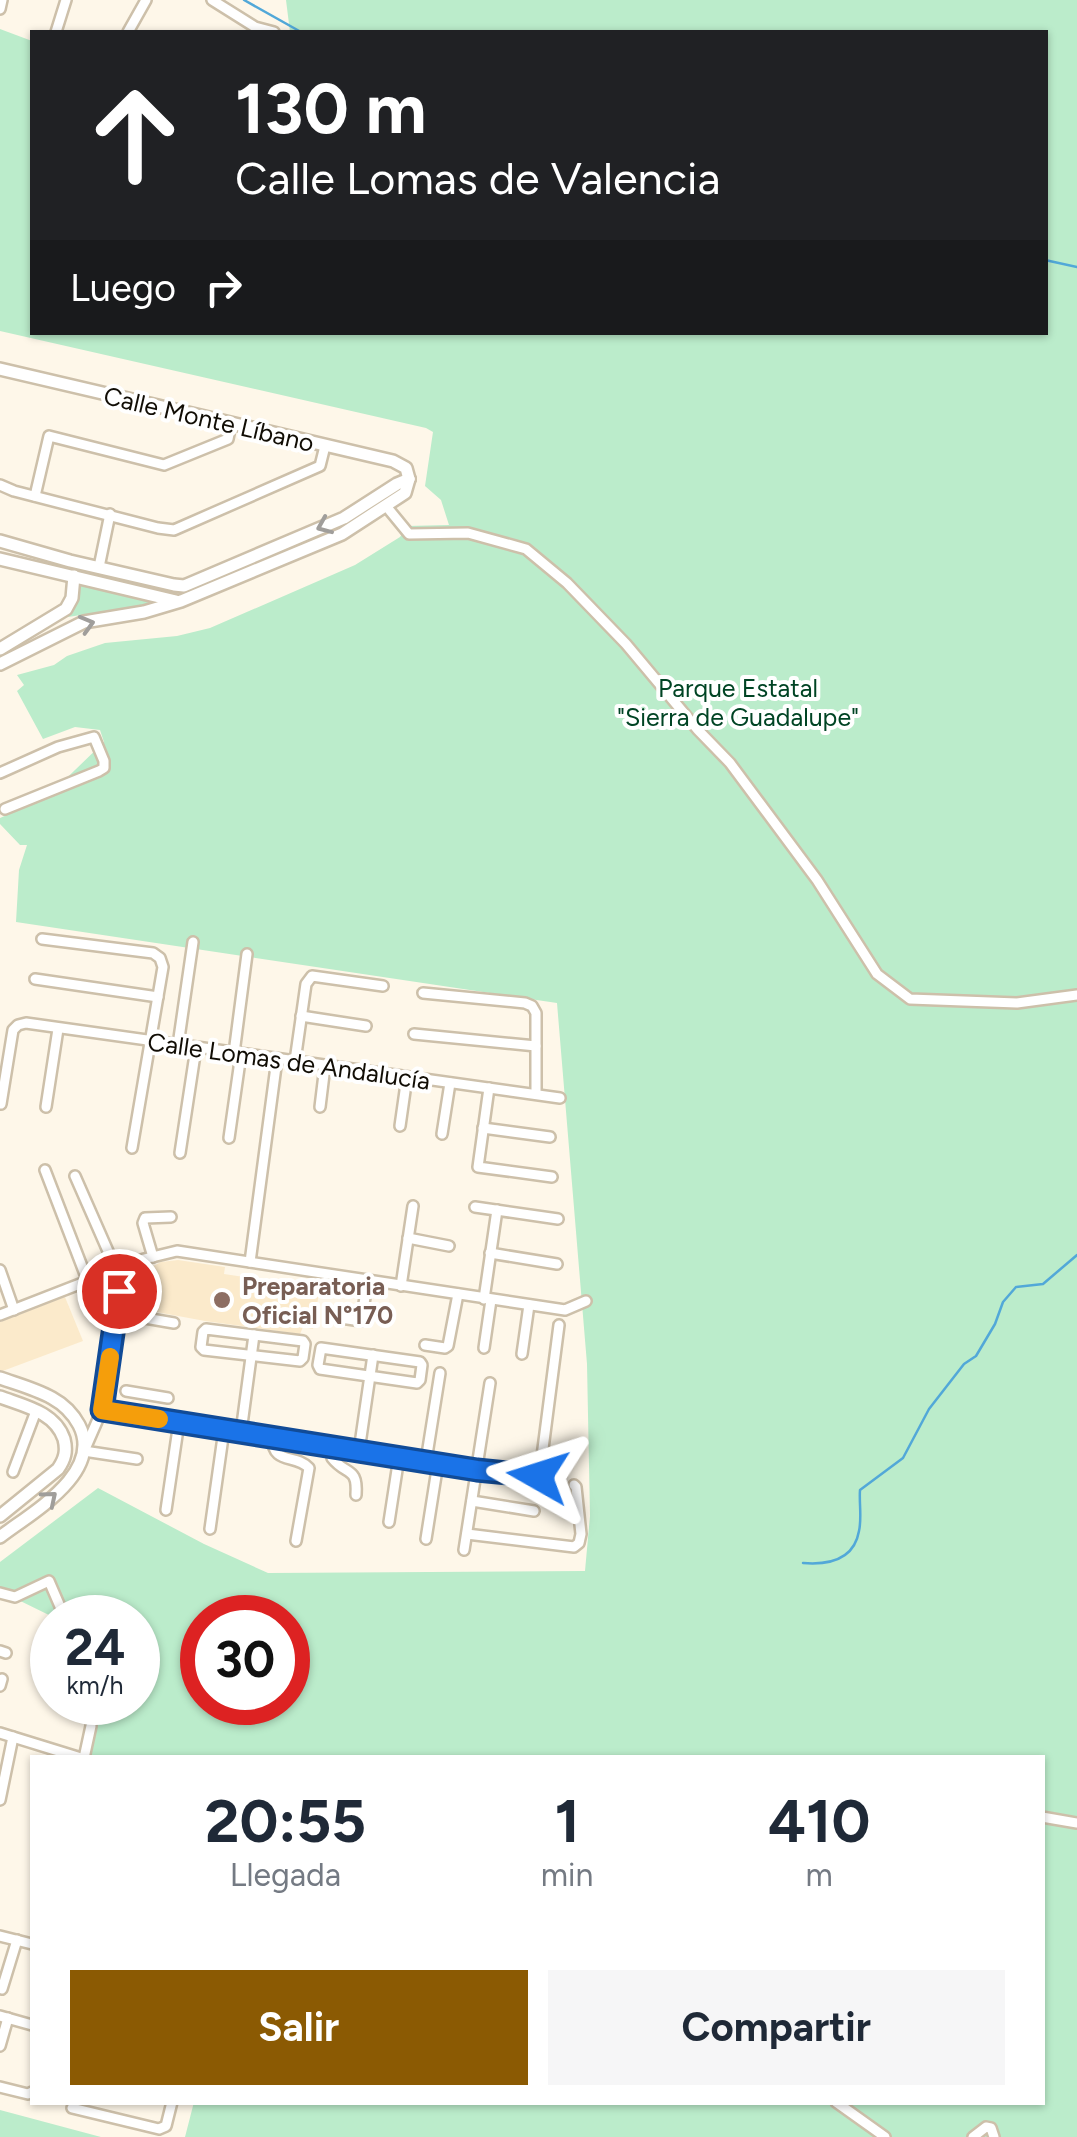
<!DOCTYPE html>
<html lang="es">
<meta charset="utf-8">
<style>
:root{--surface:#fff;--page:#f6f6f7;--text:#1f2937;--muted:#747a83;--accent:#8b5a03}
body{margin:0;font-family:Figtree,sans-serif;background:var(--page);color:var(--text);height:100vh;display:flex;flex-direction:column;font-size:38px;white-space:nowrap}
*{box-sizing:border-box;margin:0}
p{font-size:32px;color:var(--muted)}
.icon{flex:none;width:55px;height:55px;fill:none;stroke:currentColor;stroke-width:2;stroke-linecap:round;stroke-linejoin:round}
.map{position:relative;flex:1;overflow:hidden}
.details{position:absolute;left:30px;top:1755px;width:1015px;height:350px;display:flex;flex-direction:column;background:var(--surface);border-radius:0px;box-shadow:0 2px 8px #0004}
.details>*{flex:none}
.banner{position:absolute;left:30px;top:30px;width:1018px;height:305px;border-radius:0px;box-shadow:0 2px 8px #0004;background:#202124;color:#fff;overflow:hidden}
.speed{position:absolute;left:30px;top:1595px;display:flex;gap:20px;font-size:50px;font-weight:700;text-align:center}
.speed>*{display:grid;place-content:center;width:130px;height:130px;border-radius:50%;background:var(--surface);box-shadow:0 2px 8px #0004;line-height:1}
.speed small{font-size:25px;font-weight:400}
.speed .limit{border:15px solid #d22;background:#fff;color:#111}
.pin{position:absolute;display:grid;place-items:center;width:85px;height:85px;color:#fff;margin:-42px;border:5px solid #fff;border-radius:50%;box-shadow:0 2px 10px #0007}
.me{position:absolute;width:110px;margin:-55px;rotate:276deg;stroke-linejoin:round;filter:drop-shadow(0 0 8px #0008)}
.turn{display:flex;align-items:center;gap:35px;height:210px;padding:0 40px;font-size:45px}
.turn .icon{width:130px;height:130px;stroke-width:2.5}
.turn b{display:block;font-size:70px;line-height:85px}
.then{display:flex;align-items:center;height:95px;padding:0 40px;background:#0003;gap:20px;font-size:38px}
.eta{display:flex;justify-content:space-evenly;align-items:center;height:170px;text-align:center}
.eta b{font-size:60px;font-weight:700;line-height:70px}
.primary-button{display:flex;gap:20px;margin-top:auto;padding:20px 40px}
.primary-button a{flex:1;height:115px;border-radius:0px;background:var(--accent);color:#fff;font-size:40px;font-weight:700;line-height:115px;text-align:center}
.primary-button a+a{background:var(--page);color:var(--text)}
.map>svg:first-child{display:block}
</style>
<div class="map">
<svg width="1077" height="2137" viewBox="0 0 1077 2137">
<rect width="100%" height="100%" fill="#fef7e9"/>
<!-- built -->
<g fill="#fbeacb">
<path d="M 178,1260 L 225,1267 L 224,1274 L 306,1286 L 309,1278 L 321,1281 L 313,1329 L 303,1327 L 300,1334 L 205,1321 L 124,1306 L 127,1293 L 135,1280 L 144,1271 L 161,1262 Z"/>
<path d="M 65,1297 L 83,1341 L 0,1372 L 0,1322 Z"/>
</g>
<!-- green -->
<g fill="#bbeccb" fill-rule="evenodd">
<path d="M 286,0 L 1077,0 L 1077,2137 L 185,2137 L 194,2102 L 1042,2102 L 1042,1758 L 86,1757 L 99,1703 L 138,1702 L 138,1618 L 53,1617 L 0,1591 L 0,1562 L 98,1488 L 204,1544 L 268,1573 L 585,1571 L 590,1516 L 587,1364 L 557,1003 L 16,922 L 19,870 L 27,845 L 20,845 L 0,824 L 0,818 L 46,798 L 104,742 L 100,730 L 75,727 L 43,739 L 17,691 L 24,685 L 17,675 L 54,665 L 67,656 L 105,643 L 177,636 L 210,628 L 355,565 L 400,537 L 407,526 L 449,525 L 441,500 L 425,486 L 433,432 L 426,428 L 0,331 L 0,29 L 32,41 L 32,332 L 1045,332 L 1045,32 L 290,32 ZM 202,1618 L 288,1618 L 288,1702 L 202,1702 Z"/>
<path d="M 77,577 L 165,602 L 68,617 L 76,599 Z"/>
<path d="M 0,2110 L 101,2137 L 0,2137 Z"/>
</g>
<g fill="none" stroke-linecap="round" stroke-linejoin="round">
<!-- stream -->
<g stroke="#52a8d8" stroke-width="2.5">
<path d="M 244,0 L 301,32"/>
<path d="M 1045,260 L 1077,267"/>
<path d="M 803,1563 C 828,1565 854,1560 859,1531 C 862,1518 859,1503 860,1490 L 903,1458 L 929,1409 L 964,1364 L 976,1356 L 995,1324 L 1003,1302 L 1016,1287 L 1043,1284 L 1077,1255"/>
</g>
<defs>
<g id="minor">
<path d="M 212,0 L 255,27 L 274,32"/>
<path d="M 0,9 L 2,0"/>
<path d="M 56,32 L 66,0"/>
<path d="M 128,32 L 146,0"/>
<path d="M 0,485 L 14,491 L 158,528 L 174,530 L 320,466 L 325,446"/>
<path d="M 35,496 L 49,436 L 164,465 L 228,439 L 231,424"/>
<path d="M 386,506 L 409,534 L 468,533 L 526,549 L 567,583 L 626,644 L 698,730 L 730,763 L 817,880 L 877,974 L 910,999 L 1017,1003 L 1077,995"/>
<path d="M 99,567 L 110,514"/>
<path d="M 0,773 L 58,747 L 94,737 L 104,761 L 104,768 L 99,771 L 5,809"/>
<path d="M 42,939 L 153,953 L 160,958 L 163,967 L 132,1148"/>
<path d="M 35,979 L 158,997"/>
<path d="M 423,993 L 525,1003 L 532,1006 L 536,1013 L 536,1094"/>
<path d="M 301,1016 L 366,1026"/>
<path d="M 414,1034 L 536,1046"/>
<path d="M 178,1045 L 193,942"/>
<path d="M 234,1053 L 247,954"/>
<path d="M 295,1061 L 306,984 L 312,976 L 383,986"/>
<path d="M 489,1088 L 478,1167 L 552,1177"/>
<path d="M 1,1104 L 13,1030 L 18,1025 L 26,1023 L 560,1098"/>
<path d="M 46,1107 L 58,1029"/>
<path d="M 320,1107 L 325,1066"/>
<path d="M 400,1126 L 407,1077"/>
<path d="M 483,1128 L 550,1137"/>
<path d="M 442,1134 L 450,1083"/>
<path d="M 229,1138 L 241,1054"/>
<path d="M 180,1153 L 196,1048"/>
<path d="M 45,1170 L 88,1282"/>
<path d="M 75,1176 L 111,1258 L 122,1269 L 102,1410 L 85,1449"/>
<path d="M 475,1207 L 558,1219"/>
<path d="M 408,1238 L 449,1246"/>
<path d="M 490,1253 L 557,1264"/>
<path d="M 153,1257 L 143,1223 L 145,1218 L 171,1217"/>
<path d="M 250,1262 L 277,1059"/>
<path d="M 0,1270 L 14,1310"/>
<path d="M 401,1286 L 413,1206"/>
<path d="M 484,1299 L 497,1210"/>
<path d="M 116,1313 L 174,1323"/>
<path d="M 0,1315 L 144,1259 L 177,1251 L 565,1310 L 586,1301"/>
<path d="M 334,1317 L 361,1321 L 368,1280"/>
<path d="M 206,1329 L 303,1341 L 305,1344 L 303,1358 L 300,1361 L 204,1350 L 201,1347 L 203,1332 Z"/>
<path d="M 425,1345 L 445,1348 L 448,1346 L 458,1294"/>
<path d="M 321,1348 L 420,1362 L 422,1365 L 420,1380 L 417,1383 L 320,1369 L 318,1365 Z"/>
<path d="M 484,1348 L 491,1300"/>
<path d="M 522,1354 L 529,1305"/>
<path d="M 126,1391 L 168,1398"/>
<path d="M 102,1410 L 536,1477 L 539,1475 L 541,1464 L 559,1325"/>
<path d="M 241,1432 L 254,1335"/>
<path d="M 272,1437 C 273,1466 295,1453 309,1468 L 296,1541"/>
<path d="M 333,1447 L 332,1458 C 346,1476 358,1466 356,1495"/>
<path d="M 84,1451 L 137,1459"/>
<path d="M 359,1451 L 373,1355"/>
<path d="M 426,1461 L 440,1373"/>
<path d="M 13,1472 L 36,1411"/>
<path d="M 472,1501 L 534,1511"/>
<path d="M 166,1510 L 179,1422"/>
<path d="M 389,1522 L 399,1457"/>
<path d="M 210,1529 L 224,1430"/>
<path d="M 467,1534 L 574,1547 L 579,1543 L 581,1534 L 576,1487 L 574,1485"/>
<path d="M 426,1539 L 438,1463"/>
<path d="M 464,1550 L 490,1383"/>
<path d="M 0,1593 L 15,1597 L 49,1581 L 65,1618"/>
<path d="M 0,1651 L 6,1653"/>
<path d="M 0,1686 L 2,1679"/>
<path d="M 0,1733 L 81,1758"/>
<path d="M 84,1758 L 91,1726"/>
<path d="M 0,1800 L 13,1737"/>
<path d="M 1042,1817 L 1077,1823"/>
<path d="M 0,1936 L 32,1944"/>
<path d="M 2,1989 L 17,1940"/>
<path d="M 0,2016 L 32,2025"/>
<path d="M 0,2046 L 8,2018"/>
<path d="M 0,2087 L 28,2094 L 32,2092"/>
<path d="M 836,2102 L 885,2137"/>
<path d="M 72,2108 L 159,2129 L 166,2126 L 172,2102"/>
<path d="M 973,2137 L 986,2127 L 991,2128 L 994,2137"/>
</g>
<g id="tertiary">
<path d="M 0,369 L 393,461 L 406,468 L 409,479"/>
<path d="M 0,541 L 70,561 L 174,585 L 184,586 L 344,518 L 397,484 L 409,479"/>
<path d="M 0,559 L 176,601"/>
<path d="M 0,649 L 66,609 L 72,598 L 74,576"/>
<path d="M 0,664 L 84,622 L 144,612 L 181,601 L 342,534 L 405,493 L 409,479"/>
<path d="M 0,1378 C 17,1384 36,1389 52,1398 C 63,1404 73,1414 79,1425 C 104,1473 31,1513 0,1537"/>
<path d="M 0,1397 C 24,1406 55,1412 64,1439 C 67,1451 65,1459 58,1469 L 0,1516"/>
</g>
</defs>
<!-- minor casing -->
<use href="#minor" stroke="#cdc0aa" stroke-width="14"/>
<!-- tertiary casing -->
<use href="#tertiary" stroke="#cdc0aa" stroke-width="16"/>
<!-- minor -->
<use href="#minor" stroke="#fff" stroke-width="9"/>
<!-- tertiary -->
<use href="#tertiary" stroke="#fff" stroke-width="11"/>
</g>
<!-- one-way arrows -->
<defs><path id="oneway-chevron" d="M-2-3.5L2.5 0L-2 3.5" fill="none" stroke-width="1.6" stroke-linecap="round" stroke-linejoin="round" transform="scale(2.5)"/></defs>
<g stroke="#a09e9b">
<use href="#oneway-chevron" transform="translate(324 526) rotate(157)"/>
<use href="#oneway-chevron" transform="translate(87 624) rotate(-16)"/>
<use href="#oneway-chevron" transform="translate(50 1498) rotate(-40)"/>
</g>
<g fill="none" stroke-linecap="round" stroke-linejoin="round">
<defs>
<path id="route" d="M 119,1291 L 102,1410 L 477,1470 L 538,1476"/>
</defs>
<!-- route casing -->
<use href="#route" stroke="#114b97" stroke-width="25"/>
<!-- route -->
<use href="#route" stroke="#1a73e8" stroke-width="18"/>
<!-- slow -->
<path stroke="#f59e0b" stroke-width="18" d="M 110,1357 L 102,1410 L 159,1419"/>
</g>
<!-- markers -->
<circle fill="#8d6e63" stroke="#fff" stroke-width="4" cx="222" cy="1300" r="10"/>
<g text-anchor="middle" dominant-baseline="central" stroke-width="8" stroke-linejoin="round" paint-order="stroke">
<!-- street labels -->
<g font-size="25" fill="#110d05" stroke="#fff">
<text transform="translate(209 419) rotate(13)">Calle Monte Líbano</text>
<text transform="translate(289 1061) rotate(8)">Calle Lomas de Andalucía</text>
</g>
<!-- park labels -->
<g font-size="25" fill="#004424" stroke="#fff">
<text x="738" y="688">Parque Estatal<tspan x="738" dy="29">"Sierra de Guadalupe"</tspan></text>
</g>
<!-- education labels -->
<g font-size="25" font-weight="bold" fill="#785e54" stroke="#fff" text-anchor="start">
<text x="242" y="1286">Preparatoria<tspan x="242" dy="29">Oficial N°170</tspan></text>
</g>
</g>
</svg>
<div class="speed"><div>24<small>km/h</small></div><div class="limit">30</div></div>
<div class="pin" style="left:119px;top:1291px;background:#d93025"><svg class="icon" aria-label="arrive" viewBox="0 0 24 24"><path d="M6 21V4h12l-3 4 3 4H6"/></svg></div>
<svg class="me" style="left:538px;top:1476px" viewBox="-20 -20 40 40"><path d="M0-17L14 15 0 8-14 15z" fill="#1a73e8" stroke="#fff" stroke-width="4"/></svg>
<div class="banner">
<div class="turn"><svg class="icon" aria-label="ahead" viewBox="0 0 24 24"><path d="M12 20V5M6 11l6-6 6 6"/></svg><div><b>130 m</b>Calle Lomas de Valencia</div></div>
<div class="then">Luego<svg class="icon" aria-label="right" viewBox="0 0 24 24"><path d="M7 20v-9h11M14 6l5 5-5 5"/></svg></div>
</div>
<section class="details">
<div class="eta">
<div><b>20:55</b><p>Llegada</p></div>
<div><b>1</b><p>min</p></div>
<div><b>410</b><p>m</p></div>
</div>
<div class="primary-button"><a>Salir</a><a>Compartir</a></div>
</section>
</div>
